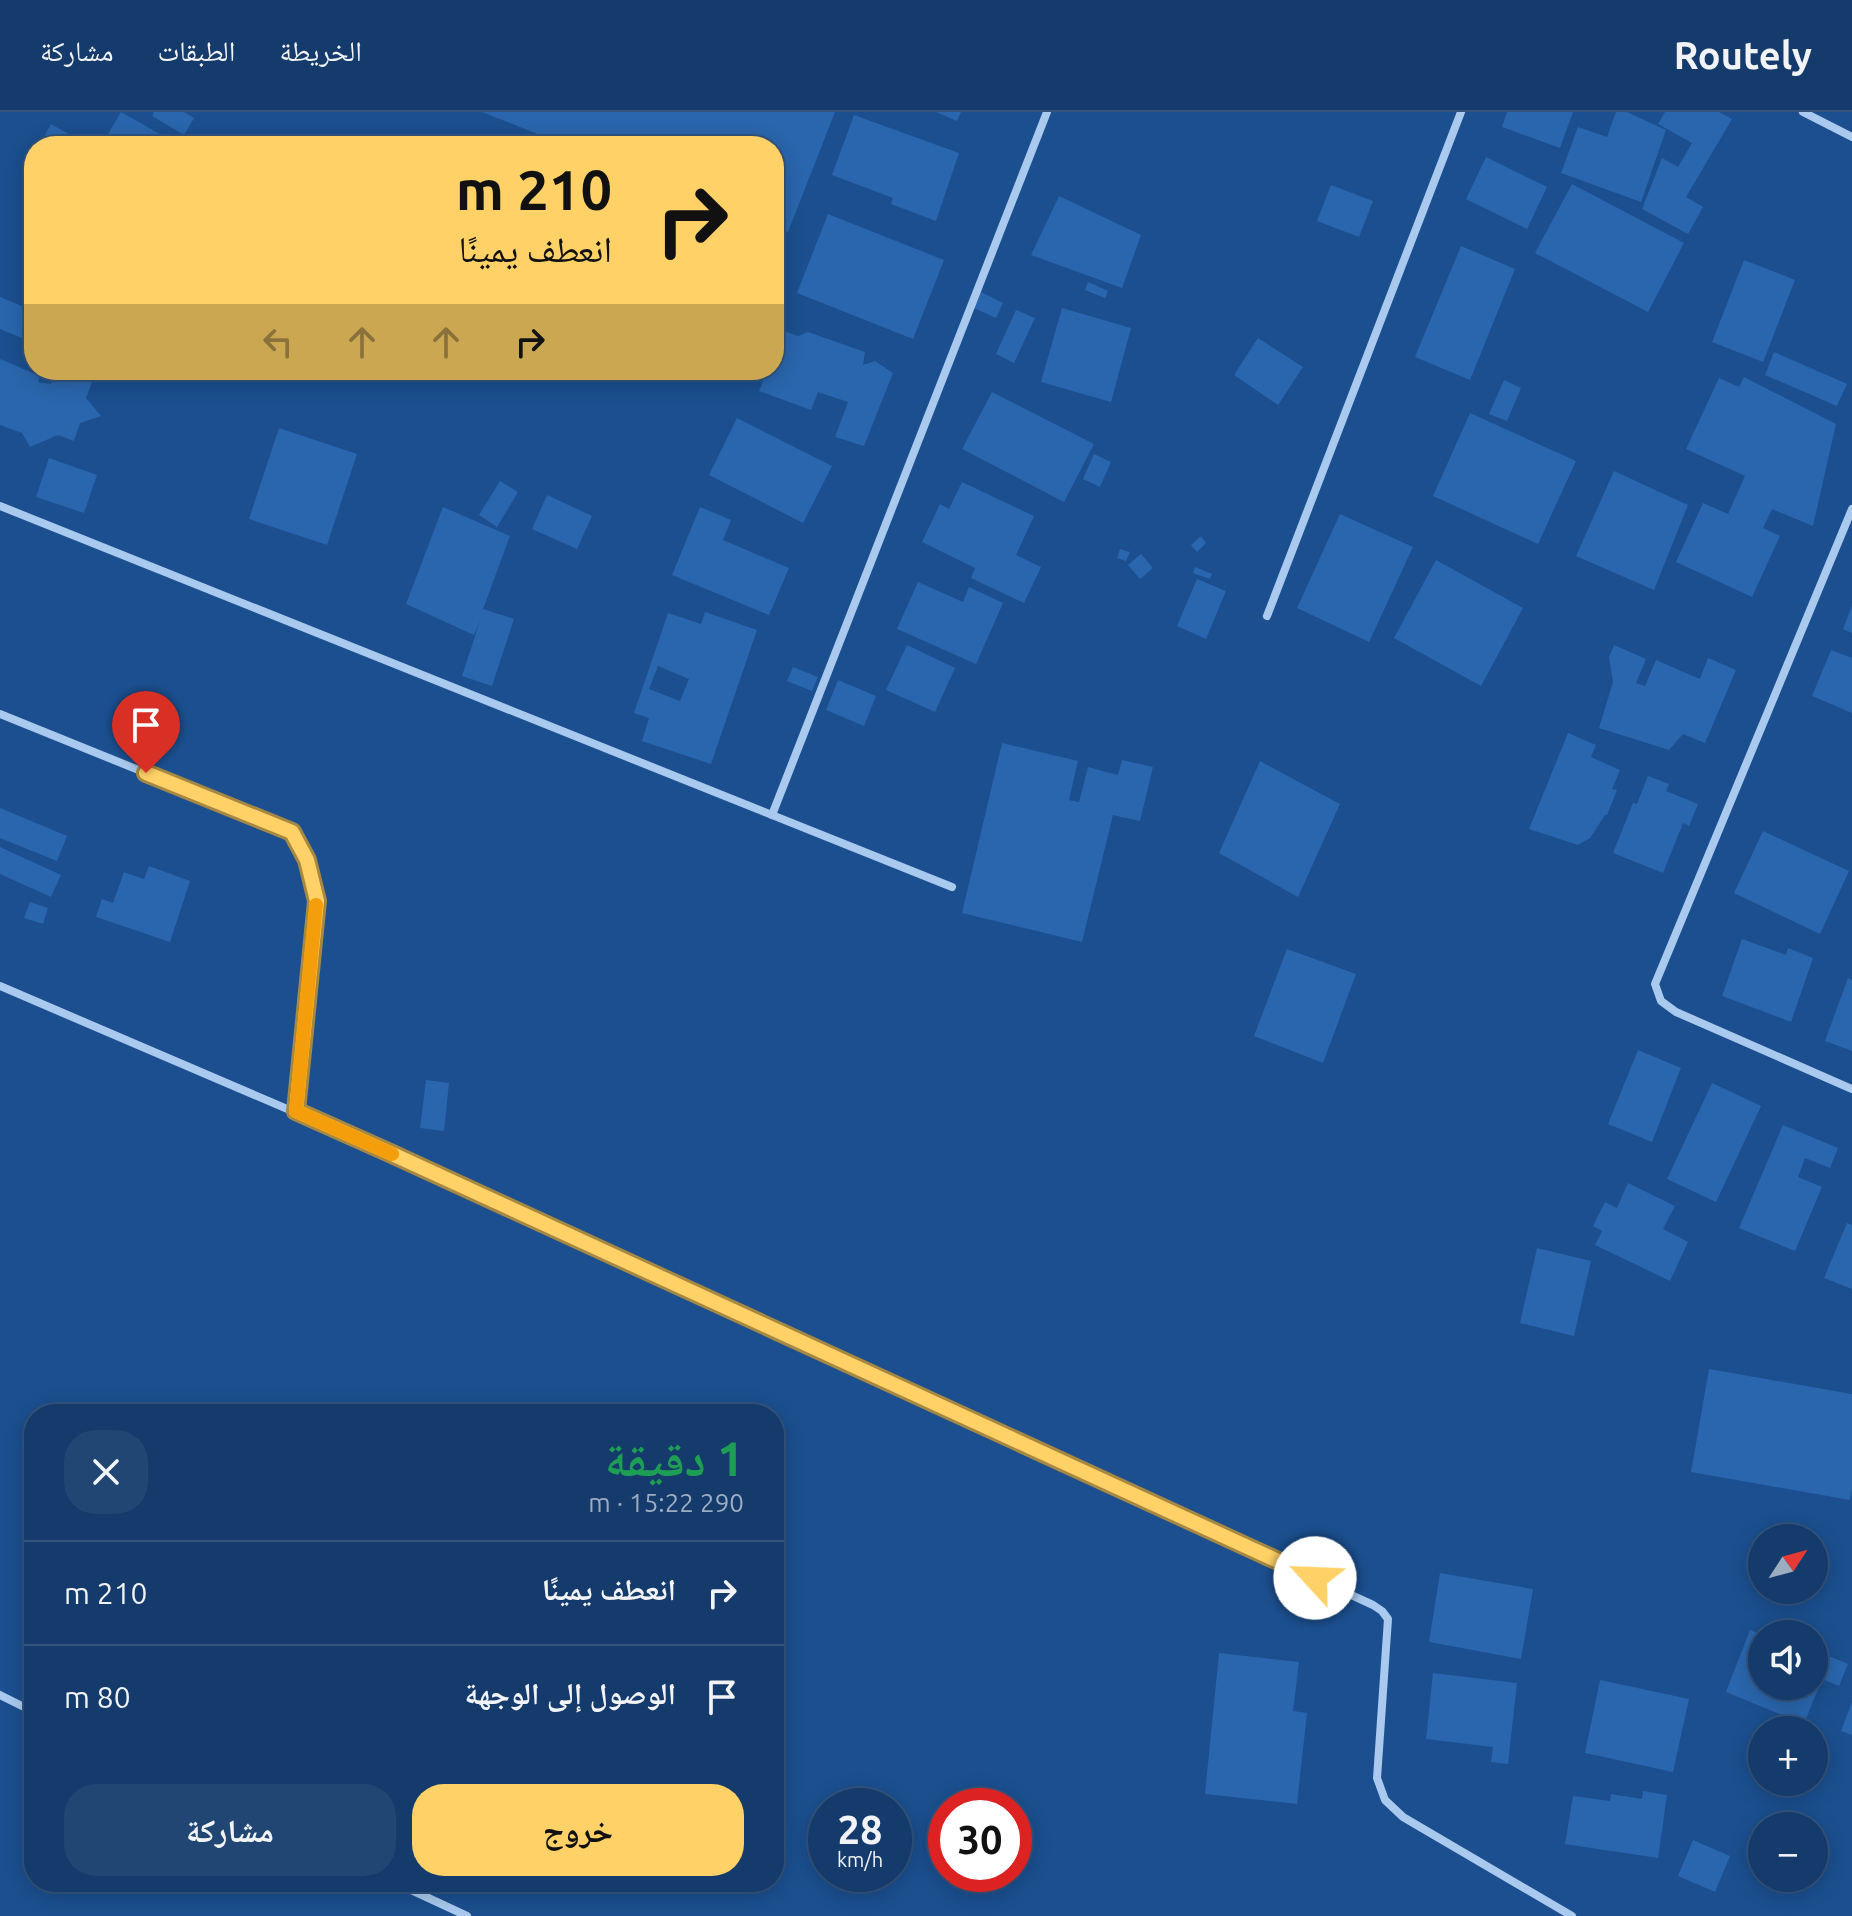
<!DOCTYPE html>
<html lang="ar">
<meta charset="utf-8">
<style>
:root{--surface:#143b6b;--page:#214673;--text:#f1f3f6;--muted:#9dadc1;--line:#33557e;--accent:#ffd166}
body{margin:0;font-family:Ubuntu,"Noto Naskh Arabic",sans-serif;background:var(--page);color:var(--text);direction:rtl;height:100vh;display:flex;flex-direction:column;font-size:30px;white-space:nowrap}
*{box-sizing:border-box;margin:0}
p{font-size:26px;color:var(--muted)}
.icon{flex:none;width:44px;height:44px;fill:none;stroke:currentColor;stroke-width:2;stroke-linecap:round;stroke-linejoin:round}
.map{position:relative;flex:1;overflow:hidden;direction:ltr}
.details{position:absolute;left:24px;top:1292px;width:760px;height:488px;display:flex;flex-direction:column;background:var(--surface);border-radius:32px;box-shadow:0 4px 20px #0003,0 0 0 2px var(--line);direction:rtl}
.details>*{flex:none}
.hud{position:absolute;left:24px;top:24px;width:760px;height:244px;border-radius:32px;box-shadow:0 4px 20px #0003,0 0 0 2px var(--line);direction:rtl;background:#ffd166;color:#111;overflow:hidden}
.needle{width:52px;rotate:54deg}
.controls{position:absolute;left:1748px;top:1412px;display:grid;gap:16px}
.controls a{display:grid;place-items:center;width:80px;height:80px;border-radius:50%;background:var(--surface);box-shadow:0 4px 20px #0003,0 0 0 2px var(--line);font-size:40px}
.speed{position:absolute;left:808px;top:1676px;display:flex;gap:16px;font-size:40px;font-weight:700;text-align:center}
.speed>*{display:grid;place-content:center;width:104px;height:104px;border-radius:50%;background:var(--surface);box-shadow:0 4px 20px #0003,0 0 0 2px var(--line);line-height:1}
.speed small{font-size:20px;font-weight:400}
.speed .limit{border:12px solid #d22;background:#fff;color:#111}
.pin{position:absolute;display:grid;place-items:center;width:68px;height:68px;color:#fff;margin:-82px -34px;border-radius:50% 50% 50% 0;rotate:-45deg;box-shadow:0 0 8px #0007}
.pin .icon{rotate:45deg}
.me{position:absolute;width:88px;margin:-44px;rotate:295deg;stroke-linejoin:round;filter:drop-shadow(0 0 6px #0008)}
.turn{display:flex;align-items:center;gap:28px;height:168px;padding:0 40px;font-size:36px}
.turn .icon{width:104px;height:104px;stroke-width:2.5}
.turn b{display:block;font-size:56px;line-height:68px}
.lanes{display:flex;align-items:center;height:76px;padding:0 40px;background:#0003;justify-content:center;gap:40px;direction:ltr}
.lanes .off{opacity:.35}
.round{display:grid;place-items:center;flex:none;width:84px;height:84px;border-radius:32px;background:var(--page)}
.summary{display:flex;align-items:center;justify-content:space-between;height:136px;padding:0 40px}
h1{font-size:48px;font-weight:700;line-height:60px;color:#1e9e55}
.cta{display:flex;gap:16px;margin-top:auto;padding:16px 40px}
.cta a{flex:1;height:92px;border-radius:32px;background:var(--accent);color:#111;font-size:32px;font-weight:700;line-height:92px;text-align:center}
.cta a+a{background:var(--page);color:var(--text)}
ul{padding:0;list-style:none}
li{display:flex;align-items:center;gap:24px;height:104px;padding:0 40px;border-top:2px solid var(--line)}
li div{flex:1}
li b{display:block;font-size:30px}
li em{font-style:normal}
header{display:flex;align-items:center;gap:48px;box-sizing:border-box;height:112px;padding:0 40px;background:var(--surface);border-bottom:2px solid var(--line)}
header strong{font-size:38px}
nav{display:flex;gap:44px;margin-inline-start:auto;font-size:28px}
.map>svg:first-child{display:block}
</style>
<header>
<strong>Routely</strong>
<nav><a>الخريطة</a><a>الطبقات</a><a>مشاركة</a></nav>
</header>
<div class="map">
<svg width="1852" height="1804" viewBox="0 0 1852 1804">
<rect width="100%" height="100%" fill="#1b4f8f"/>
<!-- building -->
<g fill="#2a66ad" fill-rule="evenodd">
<path d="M 121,0 L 181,34 L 101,34 Z"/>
<path d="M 154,0 L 184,0 L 194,6 L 184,23 L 152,4 Z"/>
<path d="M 482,0 L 835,0 L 788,120 L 774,114 L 774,34 L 568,34 Z"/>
<path d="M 936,0 L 961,0 L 957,9 Z"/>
<path d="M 1507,0 L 1573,0 L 1560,36 L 1502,15 Z"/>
<path d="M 1616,0 L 1627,0 L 1666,18 L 1641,90 L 1561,61 L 1578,15 L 1607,25 Z"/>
<path d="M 1665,0 L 1719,0 L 1732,7 L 1686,85 L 1703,95 L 1688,122 L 1642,97 L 1662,46 L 1678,55 L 1692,31 L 1658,12 Z"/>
<path d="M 854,3 L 959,41 L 936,109 L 891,92 L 893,86 L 832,63 Z"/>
<path d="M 51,12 L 90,34 L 39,34 Z"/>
<path d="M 1486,45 L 1547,75 L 1527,117 L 1466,87 Z"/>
<path d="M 1572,72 L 1684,131 L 1648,200 L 1535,141 Z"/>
<path d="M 1331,73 L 1373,89 L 1359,125 L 1317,109 Z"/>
<path d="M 1059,84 L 1141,123 L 1122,176 L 1031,143 Z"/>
<path d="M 828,102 L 944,148 L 913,227 L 797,181 Z"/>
<path d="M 1461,134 L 1515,157 L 1470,268 L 1415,245 Z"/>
<path d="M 1744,148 L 1795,168 L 1763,250 L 1712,230 Z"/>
<path d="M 1088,170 L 1108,179 L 1105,186 L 1085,178 Z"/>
<path d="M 981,180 L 1003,191 L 996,206 L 974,196 Z"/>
<path d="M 0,185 L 34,199 L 34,231 L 0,217 Z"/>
<path d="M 1062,196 L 1131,216 L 1111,290 L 1041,270 Z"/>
<path d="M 1016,198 L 1035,206 L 1014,251 L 996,242 Z"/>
<path d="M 784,219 L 798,224 L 808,220 L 865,240 L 863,253 L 875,249 L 893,261 L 864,334 L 835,325 L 848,290 L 818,280 L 811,298 L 759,279 L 768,258 L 774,258 L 774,243 Z"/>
<path d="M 1258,226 L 1303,255 L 1278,293 L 1234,263 Z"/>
<path d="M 1774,240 L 1847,272 L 1837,294 L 1765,263 Z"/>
<path d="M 0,247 L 40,264 L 38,270 L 51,272 L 56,258 L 92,270 L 86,286 L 101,304 L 80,311 L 74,329 L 58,323 L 30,335 L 22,321 L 0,313 Z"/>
<path d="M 1744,265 L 1836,312 L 1813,414 L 1772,397 L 1763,416 L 1780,424 L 1752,485 L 1676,450 L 1703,391 L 1728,402 L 1745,364 L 1686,337 L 1719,266 L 1739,275 Z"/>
<path d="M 1504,268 L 1521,276 L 1507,309 L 1489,302 Z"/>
<path d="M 992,280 L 1094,332 L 1064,390 L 962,337 Z"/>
<path d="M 1470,301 L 1576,349 L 1538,432 L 1433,384 Z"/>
<path d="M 737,306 L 832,354 L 803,411 L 709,363 Z"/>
<path d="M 279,316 L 357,342 L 327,433 L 249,407 Z"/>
<path d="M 1094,342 L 1111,350 L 1100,375 L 1083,367 Z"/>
<path d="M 49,346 L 97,363 L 84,401 L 36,385 Z"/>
<path d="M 1614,359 L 1688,393 L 1654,478 L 1576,444 Z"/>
<path d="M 500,369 L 518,380 L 497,415 L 479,403 Z"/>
<path d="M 962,370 L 1034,404 L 1016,443 L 1041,455 L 1024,491 L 971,466 L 975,456 L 922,430 L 940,392 L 949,397 Z"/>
<path d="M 547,383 L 592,404 L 577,437 L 532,417 Z"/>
<path d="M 443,395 L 510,424 L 483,497 L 514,507 L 492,574 L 462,564 L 480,509 L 474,523 L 406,492 Z"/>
<path d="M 700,395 L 731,408 L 723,428 L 789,456 L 769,503 L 672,463 Z"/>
<path d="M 1340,402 L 1413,435 L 1369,530 L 1297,496 Z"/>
<path d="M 1201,424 L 1206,431 L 1197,440 L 1191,433 Z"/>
<path d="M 1120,437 L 1130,440 L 1126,449 L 1117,446 Z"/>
<path d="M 1141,442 L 1153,456 L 1140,467 L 1128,453 Z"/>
<path d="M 1436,448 L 1523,496 L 1481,574 L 1394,526 Z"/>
<path d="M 1195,455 L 1212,462 L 1210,467 L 1193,461 Z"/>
<path d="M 1197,467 L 1226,479 L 1206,527 L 1177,514 Z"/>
<path d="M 918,470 L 963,490 L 969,475 L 1003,491 L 976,552 L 897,517 Z"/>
<path d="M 1852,494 L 1852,521 L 1843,517 Z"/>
<path d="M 705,500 L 757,518 L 711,652 L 642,629 L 649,606 L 634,601 L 668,501 L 701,512 ZM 658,554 L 689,567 L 680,589 L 649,577 Z"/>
<path d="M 907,533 L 955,556 L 935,600 L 886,578 Z"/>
<path d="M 1614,533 L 1646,547 L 1636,571 L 1645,574 L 1656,548 L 1700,567 L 1708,546 L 1736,558 L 1705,631 L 1683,622 L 1669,638 L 1599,616 L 1613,570 L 1609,545 Z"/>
<path d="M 1831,538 L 1852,546 L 1852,601 L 1812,584 Z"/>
<path d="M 793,555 L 818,565 L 812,579 L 787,569 Z"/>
<path d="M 838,568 L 876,584 L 864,614 L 826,598 Z"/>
<path d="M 1568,621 L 1596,633 L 1591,645 L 1620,658 L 1612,677 L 1617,678 L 1607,703 L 1605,703 L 1590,726 L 1578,733 L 1529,717 Z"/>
<path d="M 1002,631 L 1078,649 L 1069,688 L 1079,690 L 1088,655 L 1118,663 L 1122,648 L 1153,655 L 1140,709 L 1113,703 L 1082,830 L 962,801 Z"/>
<path d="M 1260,649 L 1340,692 L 1298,785 L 1219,741 Z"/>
<path d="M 1648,664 L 1669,672 L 1666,679 L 1698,692 L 1689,714 L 1683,711 L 1663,761 L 1613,741 L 1633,691 L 1637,692 Z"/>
<path d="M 0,696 L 67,724 L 57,749 L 0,726 Z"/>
<path d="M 1763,719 L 1849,759 L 1820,822 L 1734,781 Z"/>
<path d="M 0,735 L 61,763 L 51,785 L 0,762 Z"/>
<path d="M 149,754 L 190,769 L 170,830 L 96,805 L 102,787 L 113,791 L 124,760 L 144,767 Z"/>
<path d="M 30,790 L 48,796 L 43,812 L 24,806 Z"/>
<path d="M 1742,827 L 1786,843 L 1788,836 L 1813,846 L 1791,910 L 1722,884 Z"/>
<path d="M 1287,837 L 1356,862 L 1323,951 L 1254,924 Z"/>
<path d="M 1848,866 L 1852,868 L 1852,939 L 1825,929 Z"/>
<path d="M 1638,938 L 1681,956 L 1652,1030 L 1608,1012 Z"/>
<path d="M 426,968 L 449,971 L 444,1019 L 420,1016 Z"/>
<path d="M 1712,971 L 1761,994 L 1716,1090 L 1667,1067 Z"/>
<path d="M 1783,1013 L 1838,1036 L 1830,1056 L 1805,1046 L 1798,1065 L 1822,1075 L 1795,1139 L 1739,1116 Z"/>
<path d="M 1628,1071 L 1675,1094 L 1663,1117 L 1688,1130 L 1670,1169 L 1595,1133 L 1602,1119 L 1593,1114 L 1605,1090 L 1617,1096 Z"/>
<path d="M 1847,1111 L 1852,1113 L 1852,1177 L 1824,1166 Z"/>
<path d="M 1537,1136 L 1591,1149 L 1574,1224 L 1520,1211 Z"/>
<path d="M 1709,1257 L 1852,1282 L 1852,1376 L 1850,1388 L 1691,1360 Z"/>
<path d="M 1440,1461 L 1533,1477 L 1521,1547 L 1429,1530 Z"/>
<path d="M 1750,1518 L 1762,1523 L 1762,1574 L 1814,1574 L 1814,1538 L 1848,1552 L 1839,1574 L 1822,1567 L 1804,1612 L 1726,1580 Z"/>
<path d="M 1219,1541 L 1299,1550 L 1293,1599 L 1307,1601 L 1297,1692 L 1205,1682 Z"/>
<path d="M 1433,1561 L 1517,1571 L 1508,1652 L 1491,1650 L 1493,1635 L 1426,1627 Z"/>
<path d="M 1600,1568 L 1689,1587 L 1673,1660 L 1585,1641 Z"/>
<path d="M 1852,1590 L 1852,1623 L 1841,1619 Z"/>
<path d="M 1643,1679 L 1667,1683 L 1658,1746 L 1565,1732 L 1573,1684 L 1610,1689 L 1611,1682 L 1642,1687 Z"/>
<path d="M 1693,1728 L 1730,1744 L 1715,1780 L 1678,1764 Z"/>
</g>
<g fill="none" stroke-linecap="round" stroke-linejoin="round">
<!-- minor -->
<g stroke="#a9c9ee" stroke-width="8">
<path d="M 1803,0 L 1852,25"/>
<path d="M 0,394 L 952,775"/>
<path d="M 1852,397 L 1655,872 L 1661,889 L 1676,900 L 1852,977"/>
<path d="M 1267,504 L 1461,0"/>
<path d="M 0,602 L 292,720 L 307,748 L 317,789 L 296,999"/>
<path d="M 772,703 L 1047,0"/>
<path d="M 0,874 L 390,1041 L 1373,1493 L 1382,1499 L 1388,1507 L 1377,1666 L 1385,1688 L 1403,1705 L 1572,1804"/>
<path d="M 0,1583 L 34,1600"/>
<path d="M 394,1770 L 467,1804"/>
</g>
</g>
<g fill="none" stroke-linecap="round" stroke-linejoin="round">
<defs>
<path id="route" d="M 146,661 L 292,720 L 307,748 L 317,789 L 296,999 L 390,1041 L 1315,1466"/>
</defs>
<!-- route casing -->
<use href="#route" stroke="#a68842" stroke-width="20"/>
<!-- route -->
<use href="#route" stroke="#ffd166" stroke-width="14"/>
<!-- slow -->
<path stroke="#f59e0b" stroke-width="14" d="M 316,793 L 296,999 L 392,1042"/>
</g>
</svg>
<div class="controls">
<a><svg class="needle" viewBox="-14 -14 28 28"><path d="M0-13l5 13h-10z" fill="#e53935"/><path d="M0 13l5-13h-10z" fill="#9dadc1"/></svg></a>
<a><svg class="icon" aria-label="sound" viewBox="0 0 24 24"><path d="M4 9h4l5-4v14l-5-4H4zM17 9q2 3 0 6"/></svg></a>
<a>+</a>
<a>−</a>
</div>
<div class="speed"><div>28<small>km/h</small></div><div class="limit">30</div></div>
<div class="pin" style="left:146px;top:661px;background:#d93025"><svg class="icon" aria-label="arrive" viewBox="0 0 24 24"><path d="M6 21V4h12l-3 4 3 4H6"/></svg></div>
<svg class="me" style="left:1315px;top:1466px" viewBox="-20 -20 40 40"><circle r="19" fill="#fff"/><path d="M0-13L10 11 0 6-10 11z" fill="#ffd166"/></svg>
<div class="hud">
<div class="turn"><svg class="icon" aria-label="right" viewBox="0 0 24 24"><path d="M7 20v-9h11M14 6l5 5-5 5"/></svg><div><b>210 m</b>انعطف يمينًا</div></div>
<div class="lanes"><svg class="icon off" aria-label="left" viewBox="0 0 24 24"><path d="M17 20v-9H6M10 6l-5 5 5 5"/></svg><svg class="icon off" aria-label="ahead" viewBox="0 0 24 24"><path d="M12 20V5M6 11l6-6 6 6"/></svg><svg class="icon off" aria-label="ahead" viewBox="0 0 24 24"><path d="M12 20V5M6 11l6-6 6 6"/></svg><svg class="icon" aria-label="right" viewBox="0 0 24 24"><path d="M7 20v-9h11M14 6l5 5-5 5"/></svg></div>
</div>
<section class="details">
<div class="summary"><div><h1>1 دقيقة</h1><p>290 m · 15:22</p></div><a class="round"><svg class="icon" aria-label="close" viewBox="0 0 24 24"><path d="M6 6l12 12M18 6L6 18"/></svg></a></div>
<ul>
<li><svg class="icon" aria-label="right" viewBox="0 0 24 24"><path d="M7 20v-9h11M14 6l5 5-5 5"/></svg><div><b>انعطف يمينًا</b></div><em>210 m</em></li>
<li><svg class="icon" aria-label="arrive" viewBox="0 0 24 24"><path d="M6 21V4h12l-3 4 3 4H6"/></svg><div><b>الوصول إلى الوجهة</b></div><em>80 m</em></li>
</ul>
<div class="cta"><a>خروج</a><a>مشاركة</a></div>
</section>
</div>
